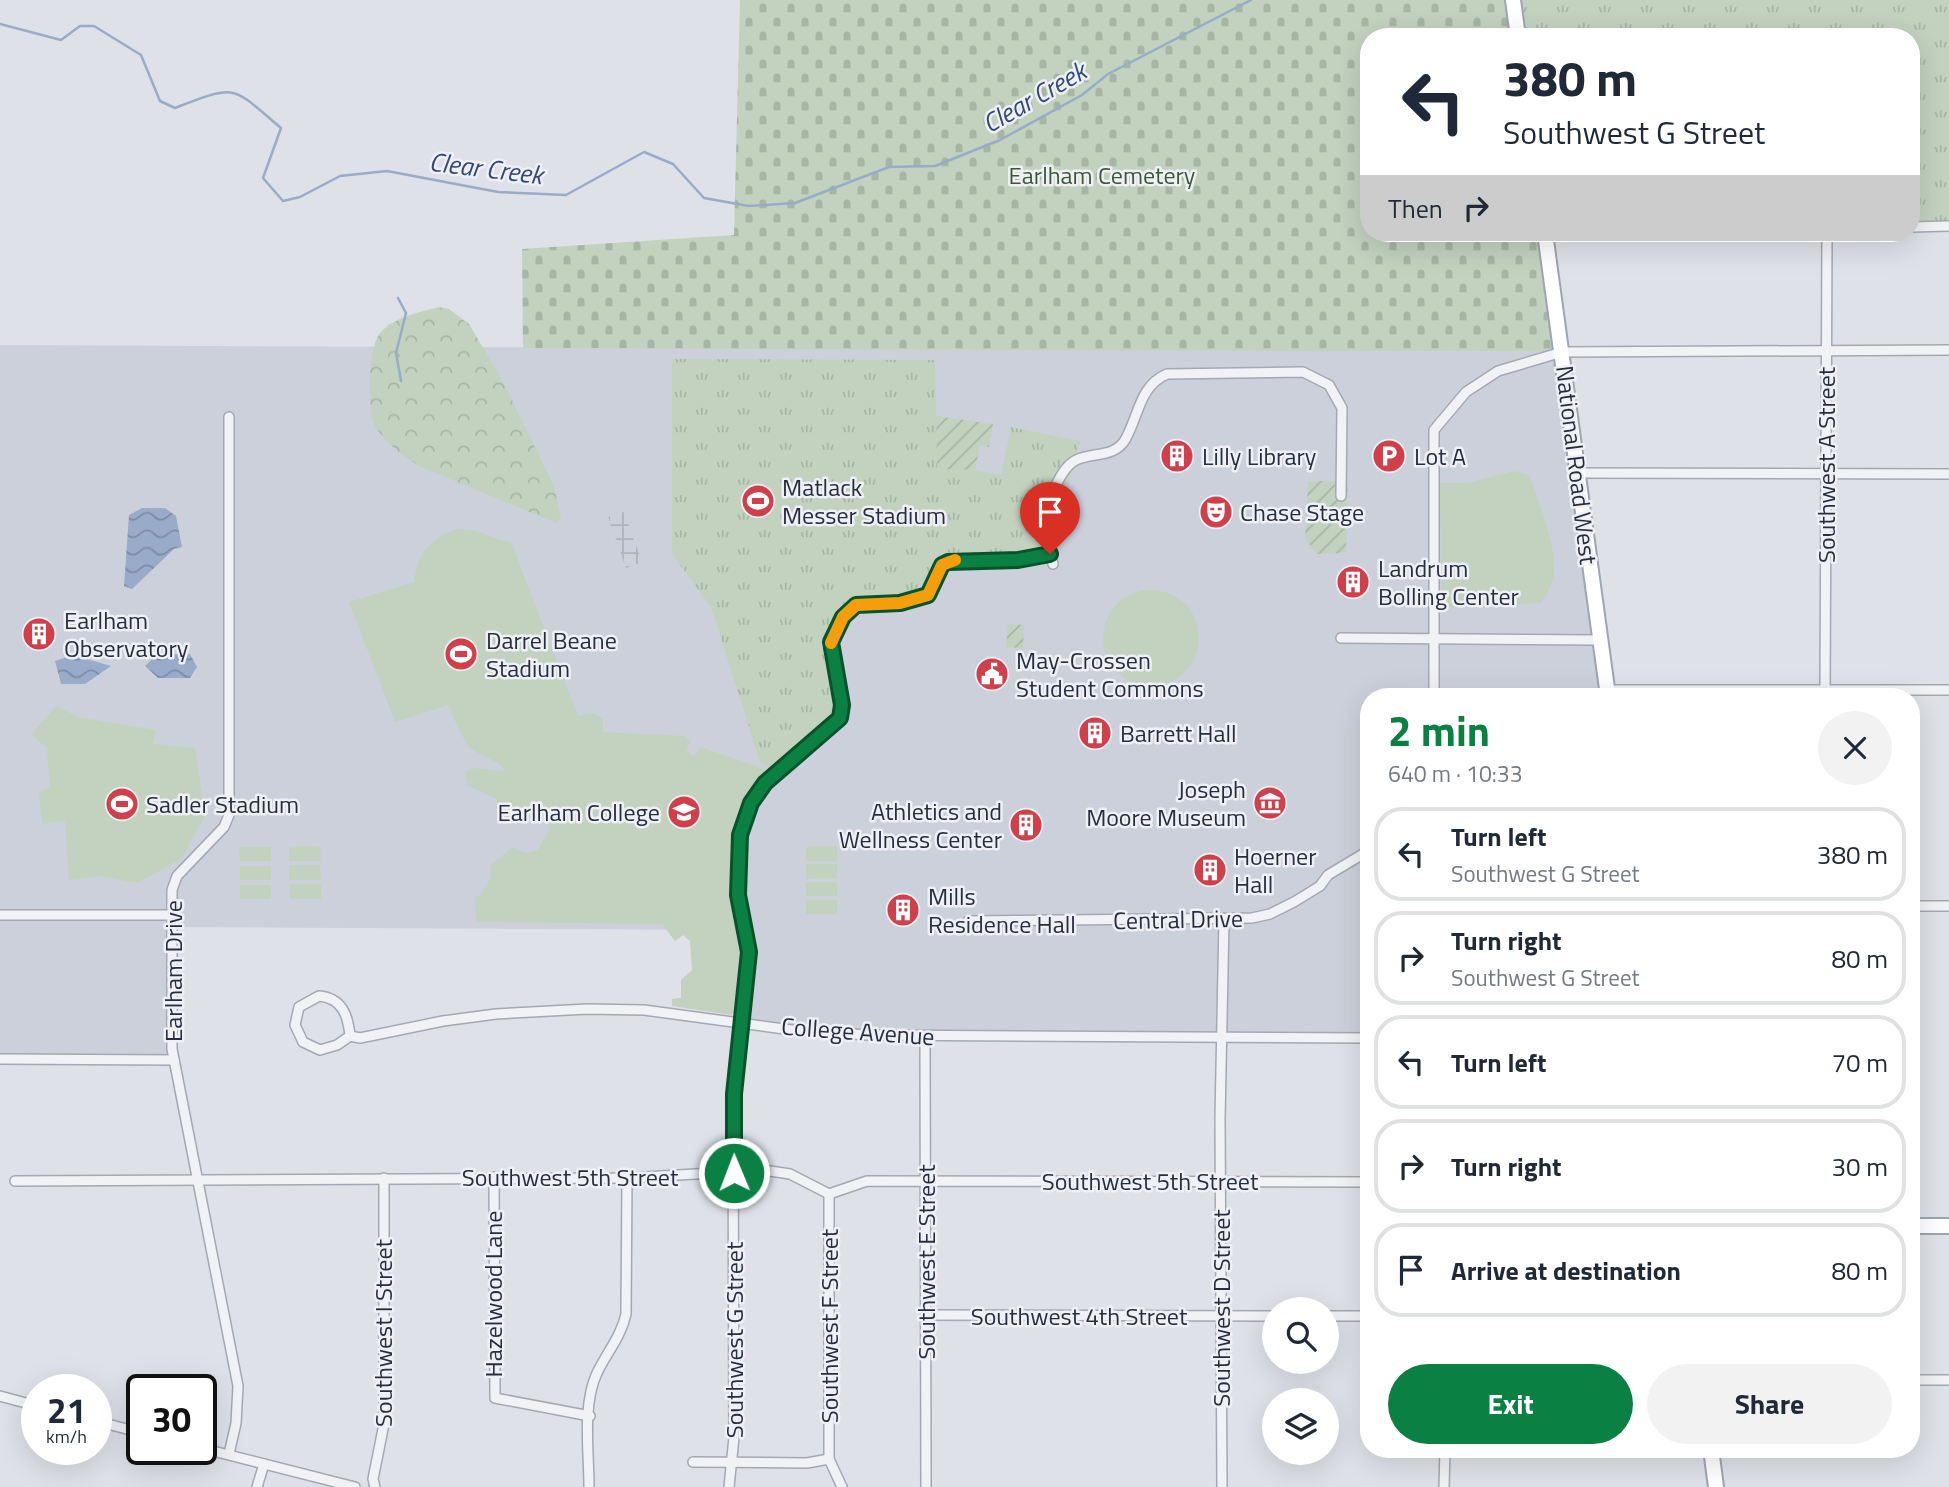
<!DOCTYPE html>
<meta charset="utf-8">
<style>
:root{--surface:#fff;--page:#f2f2f3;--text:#1f2937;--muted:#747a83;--line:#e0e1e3;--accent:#0b8043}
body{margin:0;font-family:"Titillium Web",sans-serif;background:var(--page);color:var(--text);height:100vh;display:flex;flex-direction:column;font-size:26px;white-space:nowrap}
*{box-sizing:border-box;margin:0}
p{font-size:23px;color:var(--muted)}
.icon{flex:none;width:38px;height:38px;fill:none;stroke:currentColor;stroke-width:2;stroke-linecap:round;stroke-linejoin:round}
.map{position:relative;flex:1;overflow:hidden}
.sheet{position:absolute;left:1360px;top:688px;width:560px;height:770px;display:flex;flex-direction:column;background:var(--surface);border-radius:28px;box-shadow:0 7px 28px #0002}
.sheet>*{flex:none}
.guide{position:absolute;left:1360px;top:28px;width:560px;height:214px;border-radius:28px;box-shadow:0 7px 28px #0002;background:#fff;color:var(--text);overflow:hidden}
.fabs{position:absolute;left:1262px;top:1297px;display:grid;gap:14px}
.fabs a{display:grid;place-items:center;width:77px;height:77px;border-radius:50%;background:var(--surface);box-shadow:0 7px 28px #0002;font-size:35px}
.speed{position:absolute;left:21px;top:1374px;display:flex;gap:14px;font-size:35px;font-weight:700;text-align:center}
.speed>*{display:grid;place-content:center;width:91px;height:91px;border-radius:50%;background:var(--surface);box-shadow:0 7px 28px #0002;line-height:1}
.speed small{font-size:18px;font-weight:400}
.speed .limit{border:4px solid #111;border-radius:10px;background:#fff;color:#111}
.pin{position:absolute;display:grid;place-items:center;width:60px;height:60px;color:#fff;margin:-72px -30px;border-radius:50% 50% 50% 0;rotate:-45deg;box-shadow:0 0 7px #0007}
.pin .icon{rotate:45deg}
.me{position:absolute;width:77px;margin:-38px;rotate:359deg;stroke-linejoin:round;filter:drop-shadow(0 0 5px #0008)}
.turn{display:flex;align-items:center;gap:24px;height:147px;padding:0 28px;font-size:32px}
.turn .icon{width:91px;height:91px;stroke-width:2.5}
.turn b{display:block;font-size:49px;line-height:60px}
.then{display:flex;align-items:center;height:66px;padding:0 28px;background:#0003;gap:14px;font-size:26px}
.round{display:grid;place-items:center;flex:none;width:74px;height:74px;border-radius:37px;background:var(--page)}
.headline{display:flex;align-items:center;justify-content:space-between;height:119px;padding:0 28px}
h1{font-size:42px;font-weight:700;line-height:52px;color:var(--accent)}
.action{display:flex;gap:14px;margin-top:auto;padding:14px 28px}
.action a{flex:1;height:80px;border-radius:42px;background:var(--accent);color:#fff;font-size:28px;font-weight:700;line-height:80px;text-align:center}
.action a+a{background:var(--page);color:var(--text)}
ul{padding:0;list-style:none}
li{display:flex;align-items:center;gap:21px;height:94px;margin:0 14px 10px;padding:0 14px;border:4px solid var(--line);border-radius:28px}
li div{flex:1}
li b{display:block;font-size:26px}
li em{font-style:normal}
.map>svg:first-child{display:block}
</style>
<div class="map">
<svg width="1949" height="1487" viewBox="0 0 1949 1487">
<defs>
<pattern id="industrial-grid" width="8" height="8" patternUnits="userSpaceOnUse" patternTransform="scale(1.75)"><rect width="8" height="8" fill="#ccd0da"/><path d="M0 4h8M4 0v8" fill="none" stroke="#afb3bc"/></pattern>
<pattern id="forest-crowns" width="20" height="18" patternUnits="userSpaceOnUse" patternTransform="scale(1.75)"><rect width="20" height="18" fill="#c2d2bf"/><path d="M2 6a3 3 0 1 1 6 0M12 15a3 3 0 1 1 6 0" fill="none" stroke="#a7b5a5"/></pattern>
<pattern id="cemetery-stones" width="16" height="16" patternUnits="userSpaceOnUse" patternTransform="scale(1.75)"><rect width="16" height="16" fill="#c2d2bf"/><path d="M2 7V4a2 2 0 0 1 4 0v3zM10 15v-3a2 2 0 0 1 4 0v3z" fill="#a7b5a5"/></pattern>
<pattern id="park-tufts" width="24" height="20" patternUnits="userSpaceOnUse" patternTransform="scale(1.75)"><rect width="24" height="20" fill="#c2d2bf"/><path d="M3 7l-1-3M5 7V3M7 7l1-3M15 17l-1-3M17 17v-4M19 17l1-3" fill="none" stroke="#a7b5a5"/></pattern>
<pattern id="garden-furrows" width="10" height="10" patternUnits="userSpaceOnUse" patternTransform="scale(1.75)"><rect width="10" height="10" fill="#c2d2bf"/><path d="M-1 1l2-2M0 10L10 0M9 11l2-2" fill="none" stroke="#a7b5a5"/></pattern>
<pattern id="water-waves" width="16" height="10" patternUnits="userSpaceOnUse" patternTransform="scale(1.75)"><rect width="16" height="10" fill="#98acc9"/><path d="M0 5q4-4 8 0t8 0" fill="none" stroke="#7c8ca5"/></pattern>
</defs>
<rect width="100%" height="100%" fill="#dee1e8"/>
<!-- built -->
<path fill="#ccd0da" d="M 0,345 L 1562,352 L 1608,696 L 1368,696 L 1368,1038 L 869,1035 L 744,1021 L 745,930 L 176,927 L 174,1060 L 0,1059 Z"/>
<!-- industrial -->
<path fill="url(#industrial-grid)" d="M 624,512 L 642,562 L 626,568 L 608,517 Z"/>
<!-- grass -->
<g fill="#c2d2bf">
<path d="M 1516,471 L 1529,475 C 1539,501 1556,546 1554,573 C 1553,585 1547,593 1541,603 L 1441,608 L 1440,483 L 1467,483 Z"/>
<path d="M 457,529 C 478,527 491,540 511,542 L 578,716 L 594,713 L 603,719 L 603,732 L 684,736 L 691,741 L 686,750 L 694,756 L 700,747 L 765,769 L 767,775 C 749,794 738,817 734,842 C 732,857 732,876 733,891 C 735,919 760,997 731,1015 L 672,1006 L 672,999 L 681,998 L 681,980 L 692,970 L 690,941 L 683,935 L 675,941 L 662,924 L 476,922 L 475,895 L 480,896 L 490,879 L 491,864 L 513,847 L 526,853 L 538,850 L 550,827 L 546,818 L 517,816 L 496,809 L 497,799 L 468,786 L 465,773 L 471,768 L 505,771 C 499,759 478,757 469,746 C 460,735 454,718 448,705 L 395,722 L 349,602 L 414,582 C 416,555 431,537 457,529 Z"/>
<circle cx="1151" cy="638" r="48"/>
<path d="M 57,706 L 78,717 L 156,730 L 153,744 L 195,748 L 205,816 L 181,859 L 137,883 L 99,876 L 69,880 L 65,821 L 42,824 L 39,792 L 50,788 L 47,748 L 31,734 Z"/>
<path d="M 320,846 L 321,861 L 289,861 L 289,847 Z"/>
<path d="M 837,846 L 837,861 L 806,861 L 806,847 Z"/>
<path d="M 239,847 L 271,847 L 271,861 L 240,861 Z"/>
<path d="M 806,864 L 837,864 L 837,878 L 806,879 Z"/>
<path d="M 289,865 L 320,865 L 321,880 L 289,880 Z"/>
<rect x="240" y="866" width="31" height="14"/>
<rect x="806" y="882" width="31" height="14"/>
<path d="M 289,884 L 321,884 L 321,899 L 290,899 Z"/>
<rect x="240" y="885" width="31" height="14"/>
<rect x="806" y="900" width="31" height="14"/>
</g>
<!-- forest -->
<path fill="url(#forest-crowns)" d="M 439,307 L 449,309 L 469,324 L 503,382 L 554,486 L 561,519 L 556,523 L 421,467 C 404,457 387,444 376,428 C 366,411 368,348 380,333 C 394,317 420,312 439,307 Z"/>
<!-- cemetery -->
<path fill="url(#cemetery-stones)" d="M 740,0 L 1513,0 L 1518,37 L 1368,37 L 1368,233 L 1545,233 L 1562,352 L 523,348 L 522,249 L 734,235 Z"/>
<!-- park -->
<g fill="url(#park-tufts)">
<path d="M 1513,0 L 1949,0 L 1949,226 L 1911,227 L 1911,37 L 1518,37 Z"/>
<path d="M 672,359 L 935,360 L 937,469 L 975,470 L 1001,475 L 1011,427 L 1080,441 L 1050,554 L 948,562 L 928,595 L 856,605 L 831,642 L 840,718 L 778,772 L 760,762 L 711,607 L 672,554 Z"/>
</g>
<!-- garden -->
<g fill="url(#garden-furrows)">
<path d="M 936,416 L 993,424 L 989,447 L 980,446 L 975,470 L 937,469 Z"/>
<path d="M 1308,481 L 1348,481 L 1346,553 L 1317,554 L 1305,539 Z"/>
<path d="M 1008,624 L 1024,625 L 1023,648 L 1006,647 Z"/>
</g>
<!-- water -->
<g fill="url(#water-waves)">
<path d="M 142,508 L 165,508 L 176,516 L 182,547 L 174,549 L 132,589 L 124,586 L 129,515 Z"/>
<path d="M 157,654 L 190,654 L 197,667 L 190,678 L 158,678 L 145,666 Z"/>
<path d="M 73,655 L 111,666 L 85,684 L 61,684 L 55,661 Z"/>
</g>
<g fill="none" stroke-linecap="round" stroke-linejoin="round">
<!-- stream -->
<g stroke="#98acc9" stroke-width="2.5">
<path d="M 0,24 L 61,40 L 80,26 L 94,26 L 141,55 L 160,101 L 175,108 C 238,84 230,85 281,128 L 263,178 L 283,201 L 300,197 L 340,176 L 387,171 L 498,192 L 566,195 L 644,152 L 673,164 L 704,198 L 749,206 L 795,203 L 889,167 L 935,166 L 1000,140 L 1082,95 L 1108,74 L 1251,0"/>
<path d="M 398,298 L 406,313 L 396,353 L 401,381"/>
</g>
<defs>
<g id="street">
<path d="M 1911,227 L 1949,226"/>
<path d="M 229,417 L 229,815 L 224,827 L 177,876 L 172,890 L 172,1049 L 238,1386 L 236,1423 L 229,1454"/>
<path d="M 1577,473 L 1949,474"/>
<path d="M 1053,564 C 1050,554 1046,543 1046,533 C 1044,513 1057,470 1076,460 C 1092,452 1114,458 1125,440 C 1139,416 1139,386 1167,374 L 1303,372 L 1329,385 L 1342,408 L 1341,496"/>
<path d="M 1341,638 L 1599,640"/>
<path d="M 1608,690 L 1949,690"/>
<path d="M 1434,696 L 1434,430 L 1466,392 L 1498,371 L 1562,352 L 1949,350"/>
<path d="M 1825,696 L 1827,233"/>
<path d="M 1911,906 L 1949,906"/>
<path d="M 0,915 L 170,915"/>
<path d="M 968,921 L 1252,918 L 1270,914 L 1294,902 L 1320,886 L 1328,875 L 1368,851"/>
<path d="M 319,996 C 342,998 348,1015 350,1036 L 337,1045 L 320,1050 L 303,1042 L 295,1025 L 299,1007 Z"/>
<path d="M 350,1036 L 360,1038 L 443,1021 L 496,1014 L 587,1009 L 644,1010 L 799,1031 L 869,1035 L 1368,1038"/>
<path d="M 925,1037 L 926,1487"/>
<path d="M 0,1059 L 174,1060"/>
<path d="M 494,1177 L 495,1398 L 590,1416"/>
<path d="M 15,1181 L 627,1178 L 763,1170 L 790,1174 L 829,1194 L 867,1181 L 1368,1182"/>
<path d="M 829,1194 L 829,1459 L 842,1487"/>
<path d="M 927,1315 L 1274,1316"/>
<path d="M 1326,1316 L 1368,1316"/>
<path d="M 1911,1380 L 1949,1380"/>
<path d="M 0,1396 L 37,1406"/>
<path d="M 96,1421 L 142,1433"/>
<path d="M 201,1448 L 355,1487"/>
<path d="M 693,1462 L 807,1463 L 829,1459"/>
<path d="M 257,1487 L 264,1464"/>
<path d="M 375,1487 L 373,1479 L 384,1424 L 384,1178"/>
<path d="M 589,1487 C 589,1452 582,1405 597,1373 C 607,1352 621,1337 626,1314 L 627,1178"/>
<path d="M 729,1487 L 734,1437 L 733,1118 L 749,952 L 738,895 L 740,835 L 751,803 L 765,783 L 840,718 L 843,705 L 831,642 L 843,617 L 856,605 L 899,603 L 928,595 L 942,565 L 948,562 L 1019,560 L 1050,554"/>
<path d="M 1222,1487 L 1220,1119 L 1224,920"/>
<path d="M 1444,1487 L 1445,1449"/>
</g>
<g id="primary">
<path d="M 1513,0 L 1518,37"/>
<path d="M 1545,233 L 1608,696"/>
<path d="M 1911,1226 L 1949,1226"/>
<path d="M 1711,1449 L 1716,1487"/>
</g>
</defs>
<!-- street casing -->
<use href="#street" stroke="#a3a8b2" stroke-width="12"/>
<!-- primary casing -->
<use href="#primary" stroke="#9da5b4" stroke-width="18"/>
<!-- street -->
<use href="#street" stroke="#f1f2f6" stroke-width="9"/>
<!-- primary -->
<use href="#primary" stroke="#fff" stroke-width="14"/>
</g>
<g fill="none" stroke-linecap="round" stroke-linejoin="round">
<defs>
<path id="route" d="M 734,1173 L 734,1094 L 749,952 L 738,895 L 740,835 L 751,803 L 765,783 L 840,718 L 842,705 L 831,642 L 843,617 L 856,605 L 900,603 L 928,595 L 942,565 L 948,562 L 1018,560 L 1050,554"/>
</defs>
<!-- route casing -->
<use href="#route" stroke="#07532c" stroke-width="18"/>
<!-- route -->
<use href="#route" stroke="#0b8043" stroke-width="12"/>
<!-- slow -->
<path stroke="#f59e0b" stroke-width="12" d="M 831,643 L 843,617 L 856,605 L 900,603 L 928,595 L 942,565 L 955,560"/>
</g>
<!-- icons -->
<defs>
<symbol id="building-disc" viewBox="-11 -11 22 22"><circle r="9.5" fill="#d0404b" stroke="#eef0f6"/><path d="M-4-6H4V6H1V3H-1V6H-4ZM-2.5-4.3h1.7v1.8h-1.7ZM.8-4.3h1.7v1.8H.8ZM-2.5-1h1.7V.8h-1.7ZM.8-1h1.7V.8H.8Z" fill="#fff"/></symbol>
<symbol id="parking-disc" viewBox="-11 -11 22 22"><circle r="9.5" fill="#d0404b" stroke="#eef0f6"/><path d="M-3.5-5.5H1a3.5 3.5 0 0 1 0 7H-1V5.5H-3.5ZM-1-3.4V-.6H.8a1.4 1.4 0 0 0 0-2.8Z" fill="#fff"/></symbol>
<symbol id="stadium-disc" viewBox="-11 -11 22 22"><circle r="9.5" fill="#d0404b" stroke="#eef0f6"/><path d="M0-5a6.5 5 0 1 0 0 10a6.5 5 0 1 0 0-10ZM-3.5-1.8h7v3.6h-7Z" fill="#fff"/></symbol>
<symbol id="theatre-disc" viewBox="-11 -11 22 22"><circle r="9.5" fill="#d0404b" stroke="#eef0f6"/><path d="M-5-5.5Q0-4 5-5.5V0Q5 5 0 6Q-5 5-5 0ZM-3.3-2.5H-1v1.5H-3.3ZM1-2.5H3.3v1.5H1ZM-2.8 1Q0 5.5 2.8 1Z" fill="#fff"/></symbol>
<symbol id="civic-disc" viewBox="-11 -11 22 22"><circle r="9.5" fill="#d0404b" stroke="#eef0f6"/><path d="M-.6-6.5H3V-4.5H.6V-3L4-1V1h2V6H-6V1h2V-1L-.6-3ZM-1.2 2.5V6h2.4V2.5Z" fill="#fff"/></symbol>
<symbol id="museum-disc" viewBox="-11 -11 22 22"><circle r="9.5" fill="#d0404b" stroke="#eef0f6"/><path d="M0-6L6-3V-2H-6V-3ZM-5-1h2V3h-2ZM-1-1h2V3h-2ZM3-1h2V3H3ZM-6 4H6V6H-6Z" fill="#fff"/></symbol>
<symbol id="university-disc" viewBox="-11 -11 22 22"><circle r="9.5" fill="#d0404b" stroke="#eef0f6"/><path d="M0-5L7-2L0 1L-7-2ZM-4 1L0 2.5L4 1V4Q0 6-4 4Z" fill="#fff"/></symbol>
</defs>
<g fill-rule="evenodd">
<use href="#building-disc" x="1158" y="437" width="38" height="38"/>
<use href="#parking-disc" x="1370" y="437" width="38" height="38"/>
<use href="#stadium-disc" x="739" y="482" width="38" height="38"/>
<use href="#theatre-disc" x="1197" y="493" width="38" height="38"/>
<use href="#building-disc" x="1334" y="563" width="38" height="38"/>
<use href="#building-disc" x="20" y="615" width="38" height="38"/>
<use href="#stadium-disc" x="442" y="635" width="38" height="38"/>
<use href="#civic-disc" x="973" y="655" width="38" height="38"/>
<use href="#building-disc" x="1076" y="714" width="38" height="38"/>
<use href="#museum-disc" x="1251" y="784" width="38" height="38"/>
<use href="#stadium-disc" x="103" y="785" width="38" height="38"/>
<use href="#university-disc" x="665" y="793" width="38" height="38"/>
<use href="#building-disc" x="1007" y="806" width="38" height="38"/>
<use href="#building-disc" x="1191" y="851" width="38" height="38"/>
<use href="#building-disc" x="884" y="891" width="38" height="38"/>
</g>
<g text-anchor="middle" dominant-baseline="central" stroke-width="5" stroke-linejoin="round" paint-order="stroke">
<!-- park labels -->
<g font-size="24" fill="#395b34" stroke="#eef0f6">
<text x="1102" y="175">Earlham Cemetery</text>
</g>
<!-- poi labels -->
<g font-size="24" fill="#272e3f" stroke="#eef0f6" text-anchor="start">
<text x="1202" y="456">Lilly Library</text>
<text x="1414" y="456">Lot A</text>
<text x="782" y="487">Matlack<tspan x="782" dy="28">Messer Stadium</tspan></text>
<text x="1240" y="512">Chase Stage</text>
<text x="1378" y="568">Landrum<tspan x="1378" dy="28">Bolling Center</tspan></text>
<text x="64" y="620">Earlham<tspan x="64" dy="28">Observatory</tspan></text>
<text x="486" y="640">Darrel Beane<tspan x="486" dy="28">Stadium</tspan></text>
<text x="1016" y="660">May-Crossen<tspan x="1016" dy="28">Student Commons</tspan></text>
<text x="1120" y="733">Barrett Hall</text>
<text x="1246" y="789" text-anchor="end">Joseph<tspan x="1246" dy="28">Moore Museum</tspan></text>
<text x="146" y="804">Sadler Stadium</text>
<text x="1002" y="811" text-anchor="end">Athletics and<tspan x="1002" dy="28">Wellness Center</tspan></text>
<text x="660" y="812" text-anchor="end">Earlham College</text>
<text x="1234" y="856">Hoerner<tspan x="1234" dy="28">Hall</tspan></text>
<text x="928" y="896">Mills<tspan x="928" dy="28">Residence Hall</tspan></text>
</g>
<!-- street labels -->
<g font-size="24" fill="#272e3f" stroke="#eef0f6">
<text transform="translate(1577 465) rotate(83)">National Road West</text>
<text transform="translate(1826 465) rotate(-90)">Southwest A Street</text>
<text transform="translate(1178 919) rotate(-1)">Central Drive</text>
<text transform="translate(173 971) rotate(-90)">Earlham Drive</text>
<text transform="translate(858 1031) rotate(4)">College Avenue</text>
<text x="570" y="1177">Southwest 5th Street</text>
<text x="1150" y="1181">Southwest 5th Street</text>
<text transform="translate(926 1262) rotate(-90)">Southwest E Street</text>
<text transform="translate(493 1294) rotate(-90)">Hazelwood Lane</text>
<text transform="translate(1221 1308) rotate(-90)">Southwest D Street</text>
<text x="1079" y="1316">Southwest 4th Street</text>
<text transform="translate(829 1326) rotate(-90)">Southwest F Street</text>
<text transform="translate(383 1333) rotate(-90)">Southwest I Street</text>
<text transform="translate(734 1340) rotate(-90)">Southwest G Street</text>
</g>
<!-- water labels -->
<g font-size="26" font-style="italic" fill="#314974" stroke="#eef0f6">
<text transform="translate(1034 97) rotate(-30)">Clear Creek</text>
<text transform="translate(486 168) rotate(7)">Clear Creek</text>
</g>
</g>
</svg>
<div class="fabs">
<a><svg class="icon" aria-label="search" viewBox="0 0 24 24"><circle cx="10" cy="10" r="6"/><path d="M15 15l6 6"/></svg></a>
<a><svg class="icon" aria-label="layers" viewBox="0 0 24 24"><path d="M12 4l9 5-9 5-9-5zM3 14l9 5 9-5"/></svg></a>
</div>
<div class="speed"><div>21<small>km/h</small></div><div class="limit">30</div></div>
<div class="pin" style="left:1050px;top:554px;background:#d93025"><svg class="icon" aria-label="arrive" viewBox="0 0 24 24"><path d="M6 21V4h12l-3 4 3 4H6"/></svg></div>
<svg class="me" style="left:734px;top:1173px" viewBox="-20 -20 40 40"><circle r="17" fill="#0b8043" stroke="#fff" stroke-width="3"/><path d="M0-11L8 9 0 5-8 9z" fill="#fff"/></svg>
<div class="guide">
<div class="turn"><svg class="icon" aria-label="left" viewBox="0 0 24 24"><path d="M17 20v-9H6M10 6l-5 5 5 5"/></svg><div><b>380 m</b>Southwest G Street</div></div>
<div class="then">Then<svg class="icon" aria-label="right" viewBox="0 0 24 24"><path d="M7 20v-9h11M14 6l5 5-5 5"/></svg></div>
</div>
<section class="sheet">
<div class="headline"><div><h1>2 min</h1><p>640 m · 10:33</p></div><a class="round"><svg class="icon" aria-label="close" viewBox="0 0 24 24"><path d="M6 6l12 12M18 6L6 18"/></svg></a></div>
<ul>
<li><svg class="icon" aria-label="left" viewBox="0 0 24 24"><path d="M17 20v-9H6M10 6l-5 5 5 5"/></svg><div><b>Turn left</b><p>Southwest G Street</p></div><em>380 m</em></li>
<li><svg class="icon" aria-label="right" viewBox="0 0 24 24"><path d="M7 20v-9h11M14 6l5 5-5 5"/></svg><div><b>Turn right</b><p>Southwest G Street</p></div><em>80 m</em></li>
<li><svg class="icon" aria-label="left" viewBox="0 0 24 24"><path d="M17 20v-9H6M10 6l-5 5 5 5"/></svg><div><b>Turn left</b></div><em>70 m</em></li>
<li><svg class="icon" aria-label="right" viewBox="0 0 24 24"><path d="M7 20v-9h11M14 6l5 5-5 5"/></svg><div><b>Turn right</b></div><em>30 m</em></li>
<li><svg class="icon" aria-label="arrive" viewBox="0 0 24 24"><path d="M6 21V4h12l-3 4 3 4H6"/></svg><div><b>Arrive at destination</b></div><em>80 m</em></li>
</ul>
<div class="action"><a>Exit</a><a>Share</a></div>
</section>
</div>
